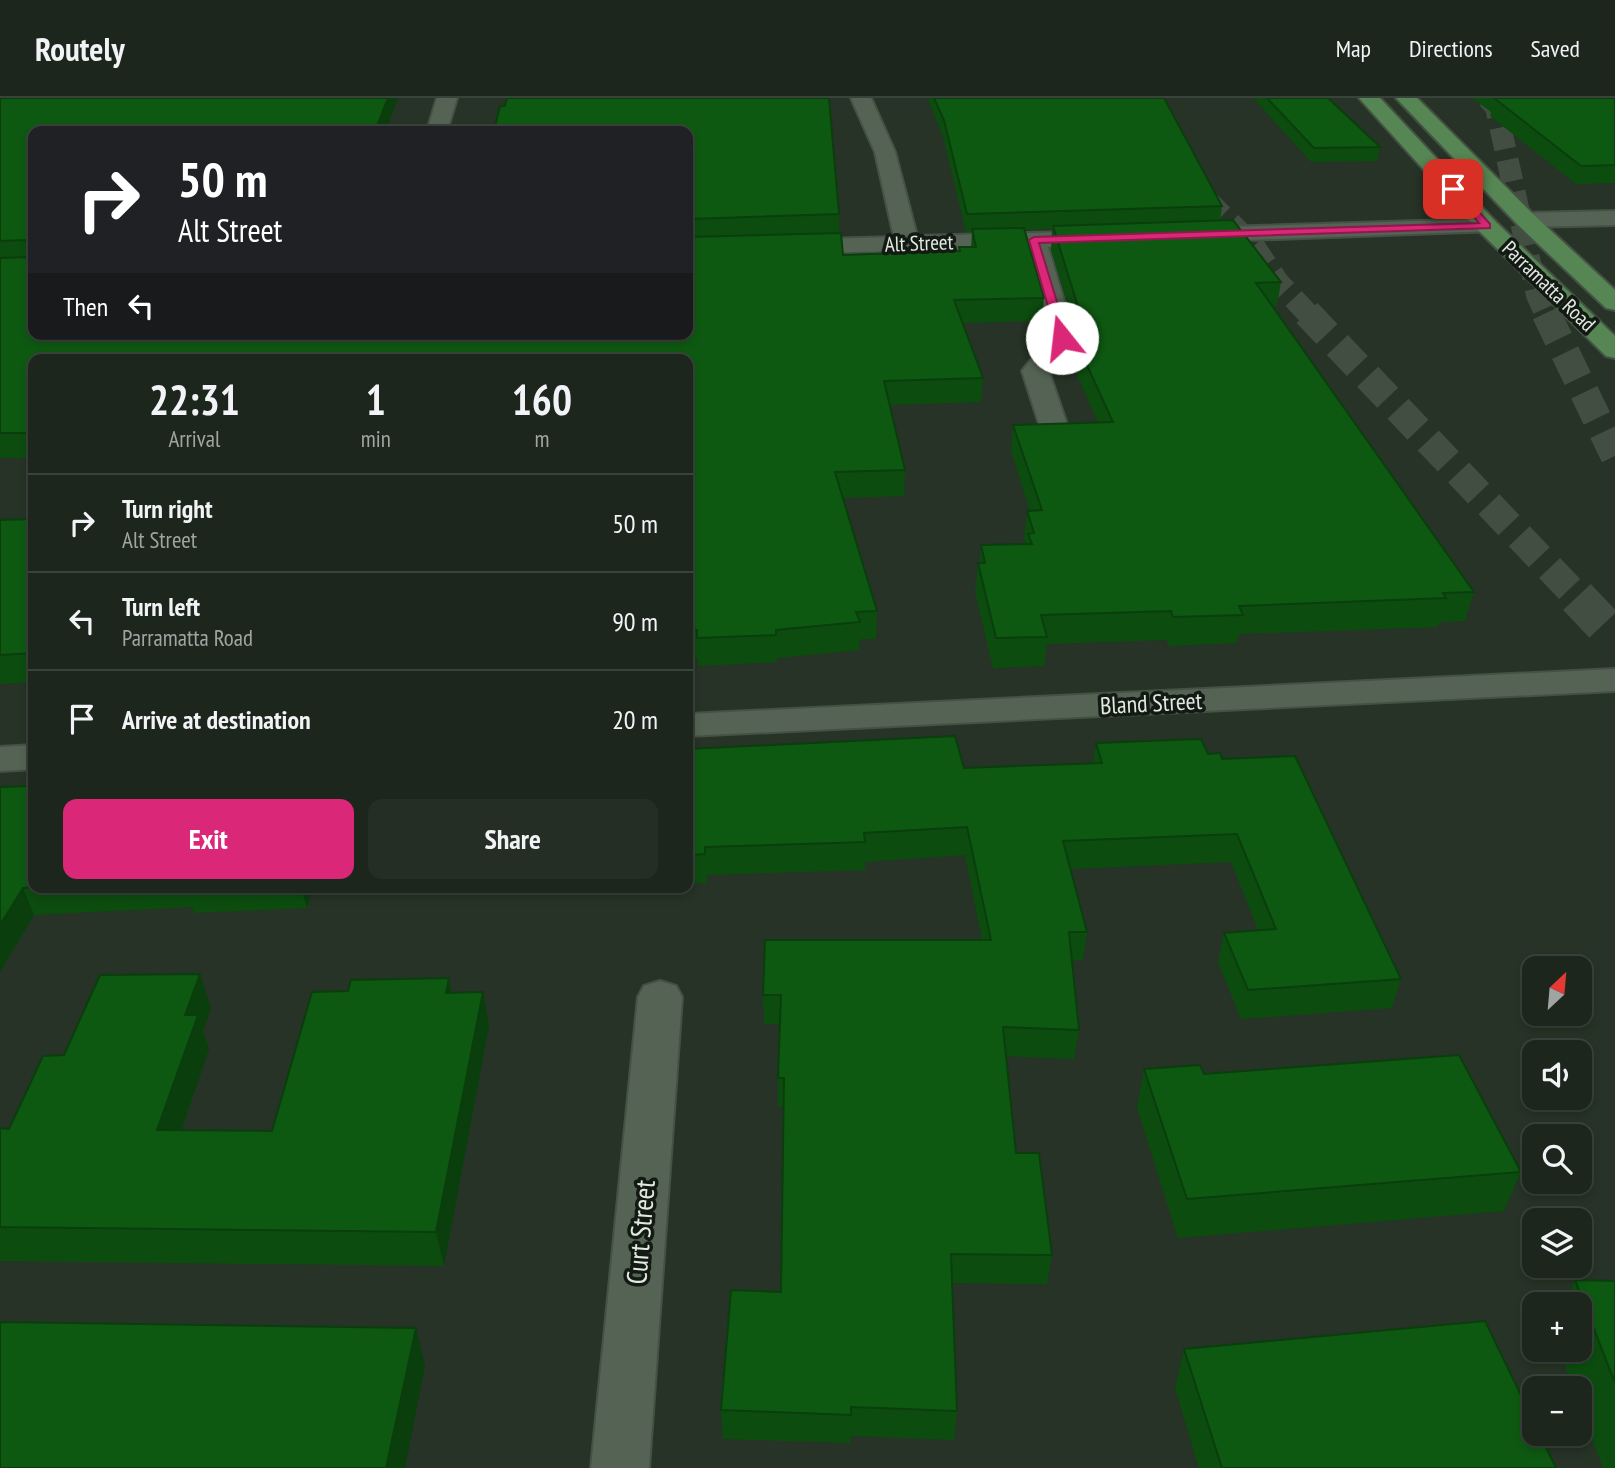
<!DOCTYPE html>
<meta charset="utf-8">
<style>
:root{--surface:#1c261c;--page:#252e25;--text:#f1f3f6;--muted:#a0a5a3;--line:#3a433b;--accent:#db2777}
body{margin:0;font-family:"PT Sans Narrow",sans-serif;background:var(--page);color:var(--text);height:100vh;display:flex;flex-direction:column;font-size:26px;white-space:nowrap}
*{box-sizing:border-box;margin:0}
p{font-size:23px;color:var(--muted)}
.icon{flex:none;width:38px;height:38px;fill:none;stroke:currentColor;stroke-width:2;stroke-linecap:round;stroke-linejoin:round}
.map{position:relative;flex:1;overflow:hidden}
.side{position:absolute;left:28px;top:256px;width:665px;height:539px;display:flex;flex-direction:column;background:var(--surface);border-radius:14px;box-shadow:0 4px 10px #0003,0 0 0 2px var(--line)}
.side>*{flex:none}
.hud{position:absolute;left:28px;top:28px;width:665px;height:214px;border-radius:14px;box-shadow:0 4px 10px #0003,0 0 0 2px var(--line);background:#202124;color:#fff;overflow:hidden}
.needle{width:46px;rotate:26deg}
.buttons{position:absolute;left:1522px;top:858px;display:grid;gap:14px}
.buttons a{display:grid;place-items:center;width:70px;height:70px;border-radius:14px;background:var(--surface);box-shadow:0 4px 10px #0003,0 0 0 2px var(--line);font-size:35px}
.pin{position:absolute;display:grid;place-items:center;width:60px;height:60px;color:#fff;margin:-30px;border-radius:14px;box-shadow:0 4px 10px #0006}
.me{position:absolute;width:77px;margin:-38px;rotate:344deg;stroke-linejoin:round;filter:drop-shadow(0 0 5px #0008)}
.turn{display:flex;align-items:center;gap:24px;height:147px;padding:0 35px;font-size:32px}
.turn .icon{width:91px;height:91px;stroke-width:2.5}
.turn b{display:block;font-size:49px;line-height:60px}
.then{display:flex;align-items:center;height:66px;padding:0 35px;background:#0003;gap:14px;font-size:26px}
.eta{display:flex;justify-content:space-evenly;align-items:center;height:119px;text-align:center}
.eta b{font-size:42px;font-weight:800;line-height:49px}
.cta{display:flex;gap:14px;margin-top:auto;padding:14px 35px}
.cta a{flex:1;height:80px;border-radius:14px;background:var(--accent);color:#fff;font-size:28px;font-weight:800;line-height:80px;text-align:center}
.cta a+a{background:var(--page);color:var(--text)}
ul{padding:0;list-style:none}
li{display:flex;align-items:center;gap:21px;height:98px;padding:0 35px;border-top:2px solid var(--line)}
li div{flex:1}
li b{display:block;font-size:26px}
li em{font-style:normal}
header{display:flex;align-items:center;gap:42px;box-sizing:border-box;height:98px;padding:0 35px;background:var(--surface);border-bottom:2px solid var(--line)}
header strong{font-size:33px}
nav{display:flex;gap:38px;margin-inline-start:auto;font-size:24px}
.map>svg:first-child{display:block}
</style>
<header>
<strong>Routely</strong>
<nav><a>Map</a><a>Directions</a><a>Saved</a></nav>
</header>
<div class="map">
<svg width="1615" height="1370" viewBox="0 0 1615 1370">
<rect width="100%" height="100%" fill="#263326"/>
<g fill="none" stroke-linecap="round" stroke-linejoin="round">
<!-- highway-tunnel-far2 -->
<g stroke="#424e42" stroke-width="22" stroke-dasharray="22 11" stroke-linecap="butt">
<path d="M 1488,0 L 1496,9 L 1537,197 L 1546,217"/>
<path d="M 1183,79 L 1254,148 L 1278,184 L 1309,217"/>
</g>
<!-- highway-tunnel-far1 -->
<g stroke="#424e42" stroke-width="29" stroke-dasharray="29 15" stroke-linecap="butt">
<path d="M 1307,215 L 1579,501"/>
<path d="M 1546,215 L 1615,358"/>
</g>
<!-- highway-tunnel -->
<path stroke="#424e42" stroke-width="38" stroke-dasharray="38 19" stroke-linecap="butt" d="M 1577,499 L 1615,539"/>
<defs>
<g id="minor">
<path d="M 437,0 L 457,0 L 447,33 L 427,33 Z"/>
<path d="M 851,0 L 871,0 L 895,54 L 917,138 L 1103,133 L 1111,135 L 1115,140 L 1111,145 L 1103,147 L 1048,149 L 1075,240 L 1049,274 L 1070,335 L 1066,341 L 1056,344 L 1046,341 L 1042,335 L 1022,273 L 1049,239 L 1024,149 L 688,159 L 688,145 L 894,139 L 875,54 Z"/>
<path d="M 1615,113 L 1615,127 L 1526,129 L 1515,122 L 1526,115 Z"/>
<path d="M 1487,121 L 1495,123 L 1498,128 L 1495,133 L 1192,144 L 1184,142 L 1180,137 L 1184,132 L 1192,130 Z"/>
<path d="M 1615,571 L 1615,593 L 688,638 L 688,616 Z"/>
<path d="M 33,647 L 33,671 L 0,673 L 0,649 Z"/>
<path d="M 660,883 L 676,888 L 682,899 L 649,1370 L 591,1370 L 638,899 L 644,888 Z"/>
</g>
<g id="major">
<path d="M 1359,0 L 1380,0 L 1495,123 L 1615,238 L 1615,260 L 1606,258 L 1479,133 Z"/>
<path d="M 1396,0 L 1417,0 L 1534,117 L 1615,192 L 1615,212 L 1606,210 L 1518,127 Z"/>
</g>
</defs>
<!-- minor casing -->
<use href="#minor" stroke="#465145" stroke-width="4"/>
<!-- major casing -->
<use href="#major" stroke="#465145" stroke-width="4"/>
<!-- minor -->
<use href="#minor" fill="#556354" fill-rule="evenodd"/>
<!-- major -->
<use href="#major" fill="#558653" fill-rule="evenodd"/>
</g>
<!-- wall -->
<g fill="#0c4d0f">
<path d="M 0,0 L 398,0 L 386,33 L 33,33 L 33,236 L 688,236 L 688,33 L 839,116 L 839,135 L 843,157 L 959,153 L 959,149 L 971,149 L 972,134 L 966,134 L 943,39 L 929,4 L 929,0 L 1164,0 L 1222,108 L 1220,123 L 1281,184 L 1277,208 L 1272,208 L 1474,494 L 1465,523 L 1439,524 L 1438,529 L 1239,536 L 1237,545 L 1169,548 L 1166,542 L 1047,546 L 1044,568 L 993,570 L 975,494 L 978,465 L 980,465 L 981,447 L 1026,447 L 1024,441 L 1027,413 L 1030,413 L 1011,353 L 1013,327 L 1098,324 L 1067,255 L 1070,230 L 1073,225 L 1051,151 L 1052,131 L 1025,132 L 1044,200 L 1042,223 L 962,225 L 983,280 L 981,304 L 889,307 L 905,372 L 904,398 L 843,400 L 877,513 L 876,541 L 860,541 L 859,552 L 777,560 L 777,564 L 698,568 L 698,560 L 688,560 L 688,261 L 33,261 L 33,360 L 0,360 Z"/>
<path d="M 1253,0 L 1328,0 L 1380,49 L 1377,63 L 1311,64 Z"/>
<path d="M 1472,0 L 1615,0 L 1615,85 L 1576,86 L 1490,18 L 1491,14 Z"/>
<path d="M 33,421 L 33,584 L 0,586 L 0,422 Z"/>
<path d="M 1096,645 L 1208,656 L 1222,661 L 1401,881 L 1392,910 L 1241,921 L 1218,864 L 1224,835 L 1258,832 L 1231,764 L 1070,771 L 1087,834 L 1083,862 L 1071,863 L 1079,932 L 1074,961 L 1006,958 L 1016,1055 L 1052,1157 L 1047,1186 L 952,1185 L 957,1313 L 954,1342 L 851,1338 L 850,1345 L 723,1341 L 721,1312 L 781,1194 L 784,1009 L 778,1009 L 778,980 L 780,926 L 764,926 L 763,897 L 982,842 L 965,757 L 865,764 L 865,772 L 707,777 L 707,785 L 688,786 L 688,651 L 964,670 L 1093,665 Z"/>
<path d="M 0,689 L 33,789 L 362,789 L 362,794 L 310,797 L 307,810 L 194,815 L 192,809 L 34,817 L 0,874 Z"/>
<path d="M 449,880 L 452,895 L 483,894 L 489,928 L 444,1168 L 0,1163 L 0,1030 L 9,1031 L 64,957 L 211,910 L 203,933 L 209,951 L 181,1032 L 272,1033 L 348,893 Z"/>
<path d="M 1144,971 L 1204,976 L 1521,1074 L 1504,1113 L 1178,1140 L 1137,1010 Z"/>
<path d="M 1575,1182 L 1615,1183 L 1615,1370 L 1603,1370 L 1580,1309 L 1580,1290 L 1573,1290 L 1559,1251 L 1580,1251 L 1580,1206 L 1564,1206 Z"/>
<path d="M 1184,1251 L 1556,1370 L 1199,1370 L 1175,1290 Z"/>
</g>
<!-- shaded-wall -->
<g fill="#0a3e0d">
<path d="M 388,0 L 398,0 L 386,33 L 375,33 Z"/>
<path d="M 301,789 L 308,789 L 310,797 L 307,810 Z"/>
<path d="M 23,790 L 34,817 L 0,874 L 0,827 Z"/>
<path d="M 200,876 L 211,910 L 203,933 L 209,951 L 170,1066 L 157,1032 L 185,917 Z"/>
<path d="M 449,880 L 455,914 L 446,895 Z"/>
<path d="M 483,894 L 489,928 L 444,1168 L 436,1134 Z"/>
<path d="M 416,1230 L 425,1268 L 405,1370 L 386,1370 Z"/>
</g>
<!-- building -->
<g fill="#0e5912" stroke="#0a3e0d" stroke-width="2">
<path d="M 0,0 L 388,0 L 375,33 L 33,33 L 33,236 L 688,236 L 688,139 L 841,135 L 843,157 L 960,153 L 959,149 L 976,149 L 972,131 L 1024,130 L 1044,200 L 954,202 L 983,280 L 884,283 L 905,372 L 835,374 L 877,513 L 856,514 L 860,524 L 776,532 L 776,537 L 697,540 L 697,532 L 688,532 L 688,261 L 33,261 L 33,335 L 0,335 L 0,160 L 28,159 L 28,142 L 0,143 Z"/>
<path d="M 507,0 L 829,0 L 839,116 L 688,121 L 688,33 L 494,33 L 500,8 L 505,8 Z"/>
<path d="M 934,0 L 1164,0 L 1222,108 L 967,116 L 944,22 Z"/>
<path d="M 1267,0 L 1328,0 L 1380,49 L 1314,50 Z"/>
<path d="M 1494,0 L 1615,0 L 1615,67 L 1581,68 Z"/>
<path d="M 1233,122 L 1281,184 L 1256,185 L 1474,494 L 1443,495 L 1446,500 L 1239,508 L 1243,517 L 1173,519 L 1171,513 L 1041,517 L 1047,539 L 996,540 L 978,465 L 985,465 L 981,447 L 1032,446 L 1028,436 L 1034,435 L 1027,413 L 1042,412 L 1013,327 L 1113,324 L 1070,230 L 1080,215 L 1053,128 Z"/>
<path d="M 33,421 L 33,555 L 0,557 L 0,422 Z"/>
<path d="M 955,638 L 964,670 L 1102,665 L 1096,645 L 1201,641 L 1208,656 L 1220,655 L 1222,661 L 1295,658 L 1401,881 L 1248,892 L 1224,835 L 1276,831 L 1237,736 L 1063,743 L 1087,834 L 1069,834 L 1079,932 L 1003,929 L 1016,1055 L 1039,1055 L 1052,1157 L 951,1156 L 957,1313 L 851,1309 L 851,1317 L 721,1312 L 731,1192 L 781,1194 L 784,980 L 778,980 L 781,897 L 763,897 L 765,842 L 991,842 L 967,729 L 864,735 L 865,744 L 705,749 L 705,756 L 688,757 L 688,651 Z"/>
<path d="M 33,688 L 33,789 L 23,790 L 0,827 L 0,689 Z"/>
<path d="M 200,876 L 185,917 L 198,917 L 157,1032 L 272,1033 L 312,894 L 348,893 L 351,882 L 449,880 L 446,895 L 483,894 L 436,1134 L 0,1129 L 0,1030 L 9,1031 L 43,958 L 64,957 L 100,877 Z"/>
<path d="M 1459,957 L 1521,1074 L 1187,1101 L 1144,971 L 1200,967 L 1204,976 Z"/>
<path d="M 1575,1182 L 1615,1183 L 1615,1285 Z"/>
<path d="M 1485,1223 L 1535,1326 L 1535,1335 L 1539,1335 L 1556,1370 L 1222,1370 L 1184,1251 Z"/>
<path d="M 0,1224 L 416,1230 L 386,1370 L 0,1370 Z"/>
</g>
<!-- route -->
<path fill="#db2777" stroke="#8e194d" stroke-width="2" d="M 1450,89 L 1457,89 L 1490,126 L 1490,130 L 1039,145 L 1068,240 L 1062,243 L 1057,240 L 1029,142 L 1034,139 L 1479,125 Z"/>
<g text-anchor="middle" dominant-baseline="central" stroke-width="7" stroke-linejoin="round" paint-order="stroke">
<!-- far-street labels -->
<g font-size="21" fill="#e1e9e1" stroke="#131913">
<text transform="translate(919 145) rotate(-2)">Alt Street</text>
<text transform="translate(1549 188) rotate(44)">Parramatta Road</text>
</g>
<!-- street labels -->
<g font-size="24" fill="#e1e9e1" stroke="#131913">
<text transform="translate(1151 605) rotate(-3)">Bland Street</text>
</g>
<!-- near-street labels -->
<g font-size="28" fill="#e1e9e1" stroke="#131913">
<text transform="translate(640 1134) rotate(-85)">Curt Street</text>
</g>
</g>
</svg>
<div class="buttons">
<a><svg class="needle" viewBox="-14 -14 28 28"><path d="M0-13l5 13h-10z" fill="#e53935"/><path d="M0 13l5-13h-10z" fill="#a0a5a3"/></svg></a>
<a><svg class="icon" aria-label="sound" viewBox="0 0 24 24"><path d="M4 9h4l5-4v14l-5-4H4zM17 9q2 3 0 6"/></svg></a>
<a><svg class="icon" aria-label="search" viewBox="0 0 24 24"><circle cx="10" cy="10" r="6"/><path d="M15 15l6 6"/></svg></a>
<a><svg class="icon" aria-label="layers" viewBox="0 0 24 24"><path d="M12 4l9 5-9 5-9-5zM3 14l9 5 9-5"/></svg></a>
<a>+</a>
<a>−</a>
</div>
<div class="pin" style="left:1453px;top:91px;background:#d93025"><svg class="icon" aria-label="arrive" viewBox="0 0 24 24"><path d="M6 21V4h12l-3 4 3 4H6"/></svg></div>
<svg class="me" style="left:1062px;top:240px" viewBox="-20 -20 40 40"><circle r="19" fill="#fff"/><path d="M0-13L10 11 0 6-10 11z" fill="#db2777"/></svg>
<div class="hud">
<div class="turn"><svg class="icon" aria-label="right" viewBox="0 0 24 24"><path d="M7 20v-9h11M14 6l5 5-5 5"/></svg><div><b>50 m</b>Alt Street</div></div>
<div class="then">Then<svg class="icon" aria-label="left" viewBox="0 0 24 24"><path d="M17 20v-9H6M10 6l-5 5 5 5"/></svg></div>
</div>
<section class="side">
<div class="eta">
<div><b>22:31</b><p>Arrival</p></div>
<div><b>1</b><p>min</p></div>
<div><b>160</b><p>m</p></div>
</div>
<ul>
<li><svg class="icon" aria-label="right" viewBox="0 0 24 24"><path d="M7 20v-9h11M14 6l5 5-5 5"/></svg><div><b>Turn right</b><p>Alt Street</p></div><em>50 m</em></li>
<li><svg class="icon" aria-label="left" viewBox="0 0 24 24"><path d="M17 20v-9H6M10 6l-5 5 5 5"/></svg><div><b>Turn left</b><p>Parramatta Road</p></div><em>90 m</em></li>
<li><svg class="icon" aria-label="arrive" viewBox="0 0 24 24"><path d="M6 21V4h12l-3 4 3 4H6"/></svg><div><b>Arrive at destination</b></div><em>20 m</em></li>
</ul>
<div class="cta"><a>Exit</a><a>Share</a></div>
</section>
</div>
